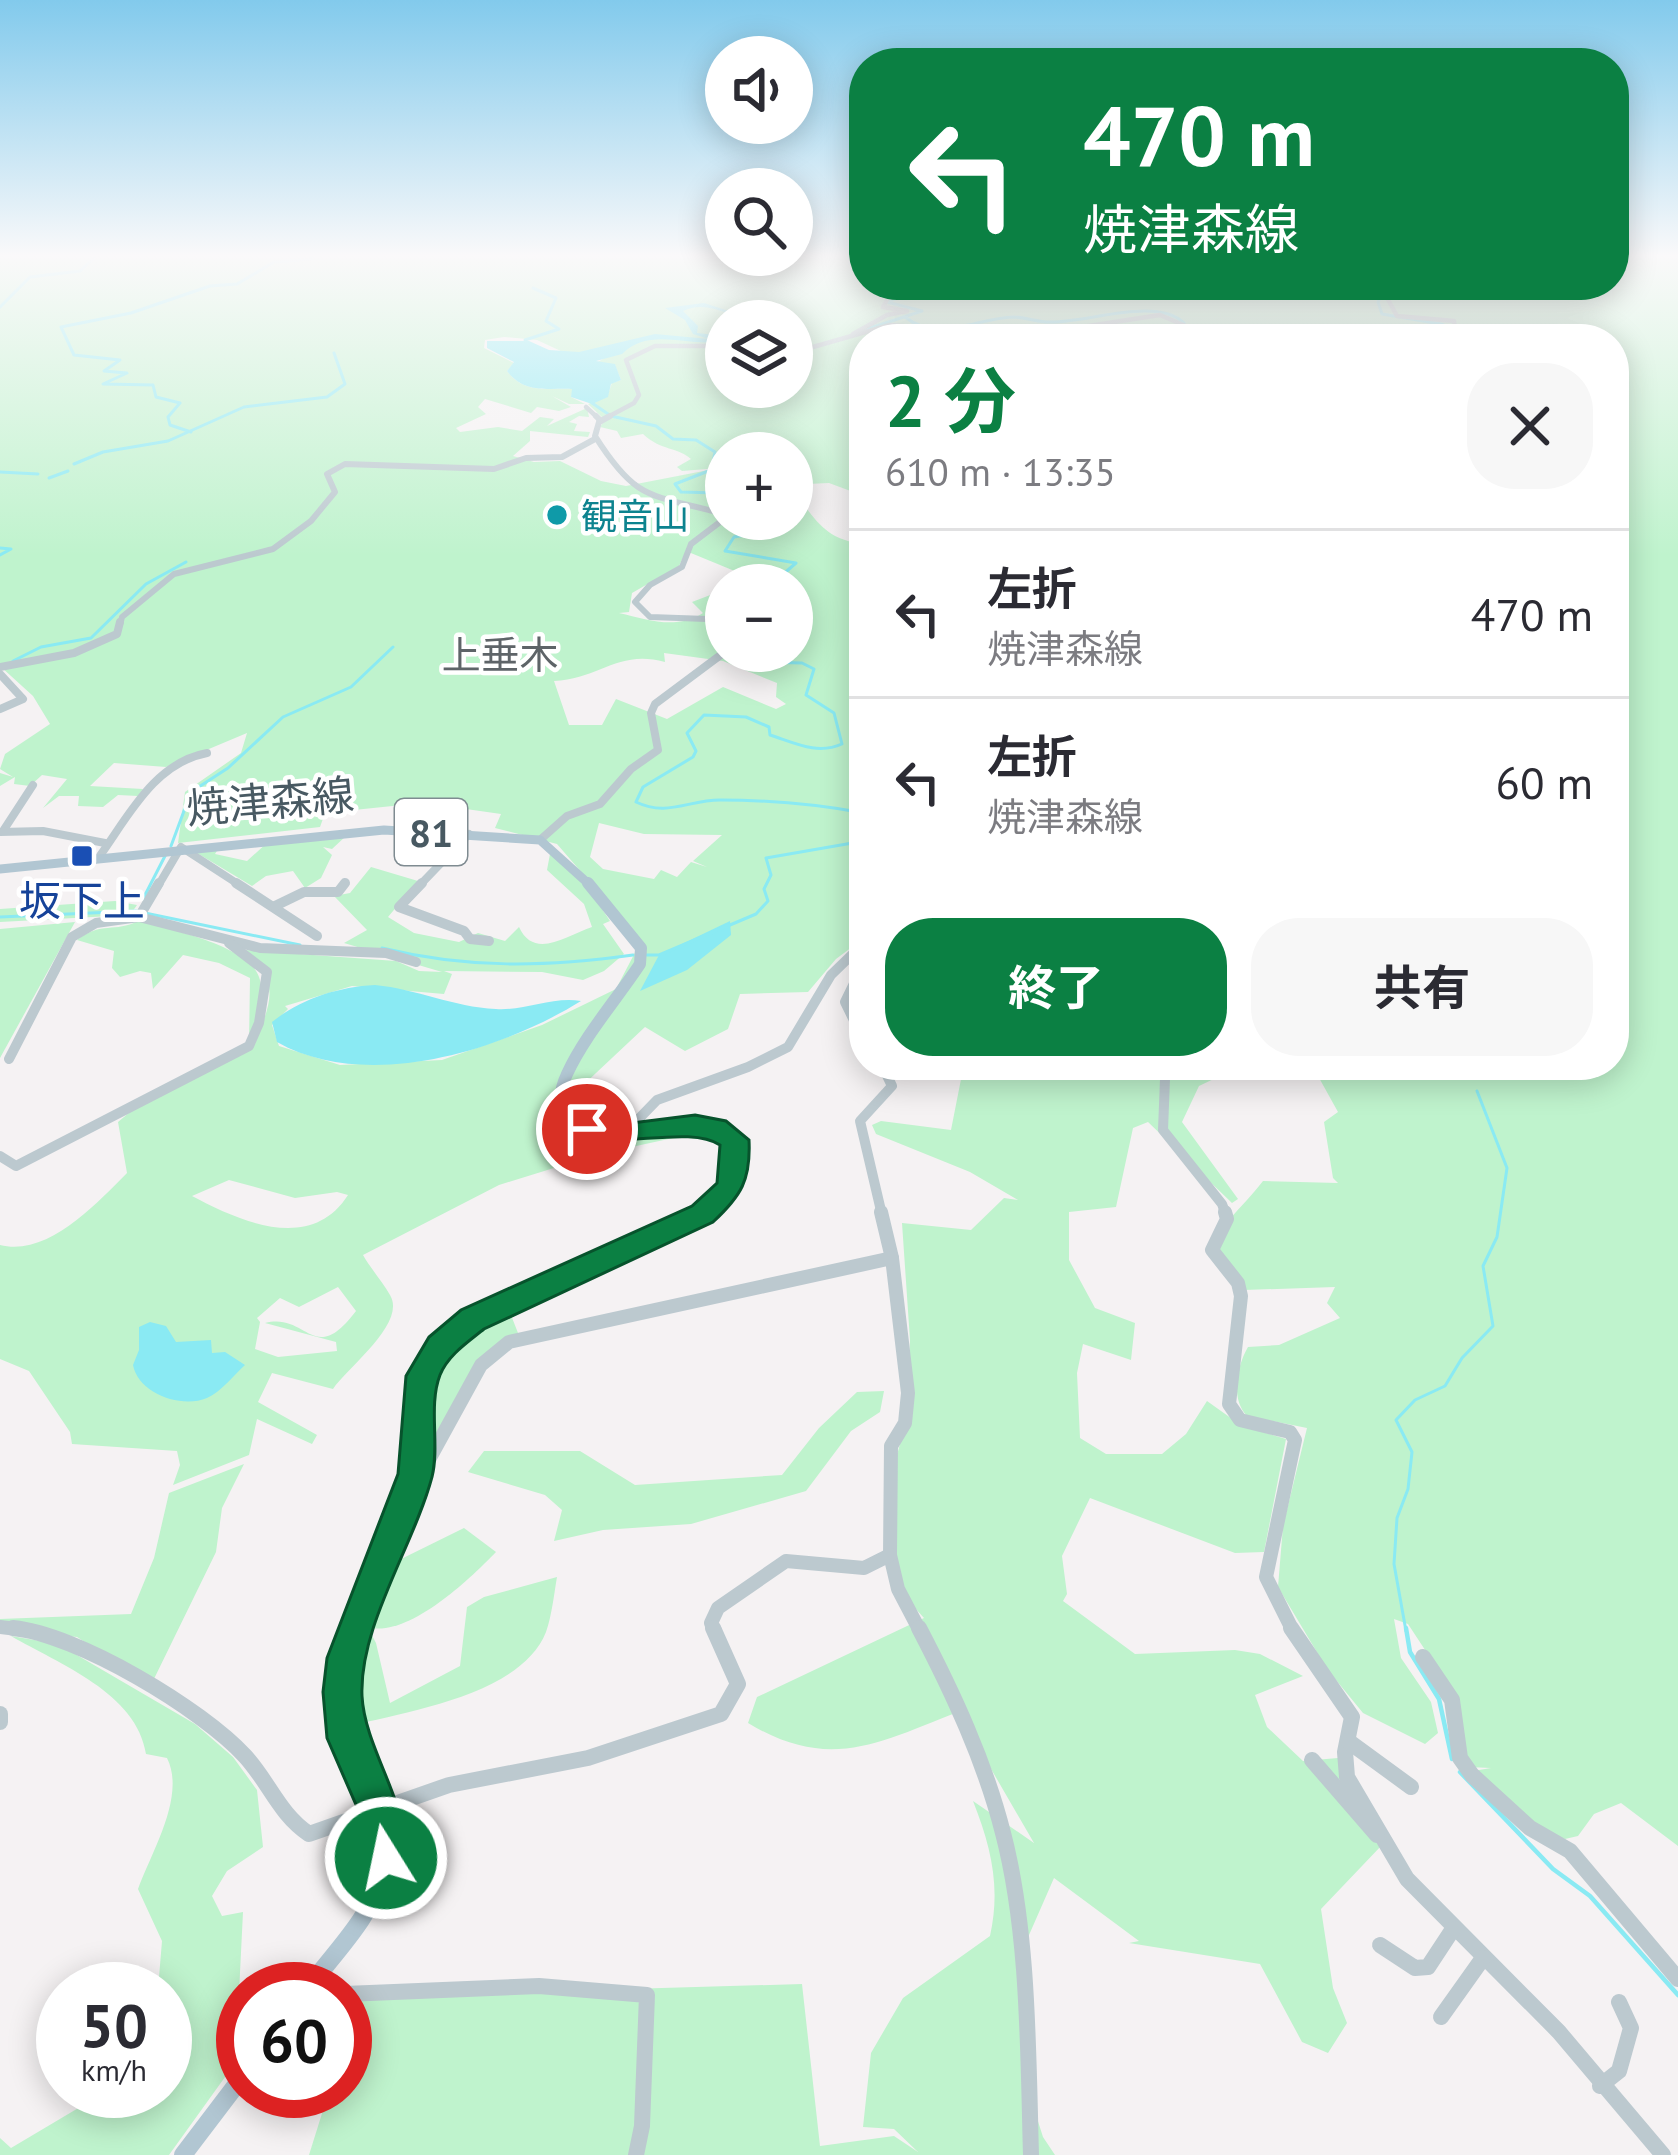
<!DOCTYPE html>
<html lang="ja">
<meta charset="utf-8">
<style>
:root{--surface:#fff;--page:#f7f7f7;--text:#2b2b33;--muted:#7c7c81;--line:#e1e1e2;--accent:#0b8043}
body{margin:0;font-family:"PT Sans","Noto Sans JP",sans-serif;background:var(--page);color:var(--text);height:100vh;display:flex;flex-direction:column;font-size:45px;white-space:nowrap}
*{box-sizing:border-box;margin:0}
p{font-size:39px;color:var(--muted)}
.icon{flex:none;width:66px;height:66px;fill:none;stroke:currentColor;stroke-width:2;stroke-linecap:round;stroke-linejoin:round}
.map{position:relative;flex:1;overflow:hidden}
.details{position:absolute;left:849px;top:324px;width:780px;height:756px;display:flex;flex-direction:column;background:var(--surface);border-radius:48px;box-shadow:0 6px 30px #0003}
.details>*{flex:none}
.hud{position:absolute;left:849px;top:48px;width:780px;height:252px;border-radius:48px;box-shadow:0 6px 30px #0003;background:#0b8043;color:#fff;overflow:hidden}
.buttons{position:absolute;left:705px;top:36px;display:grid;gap:24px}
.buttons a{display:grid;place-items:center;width:108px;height:108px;border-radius:50%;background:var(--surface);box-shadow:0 6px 30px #0003;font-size:60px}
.speed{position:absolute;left:36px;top:1962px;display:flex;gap:24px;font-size:60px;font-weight:700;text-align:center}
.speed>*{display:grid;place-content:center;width:156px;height:156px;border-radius:50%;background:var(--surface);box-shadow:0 6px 30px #0003;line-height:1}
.speed small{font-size:30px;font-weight:400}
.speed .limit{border:18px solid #d22;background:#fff;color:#111}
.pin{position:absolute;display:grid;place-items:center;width:102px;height:102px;color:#fff;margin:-51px;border:6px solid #fff;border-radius:50%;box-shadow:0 3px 12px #0007}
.me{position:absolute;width:132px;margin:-66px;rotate:350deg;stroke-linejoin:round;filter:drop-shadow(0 0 9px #0008)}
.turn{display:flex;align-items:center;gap:42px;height:252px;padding:0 36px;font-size:54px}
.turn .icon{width:156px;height:156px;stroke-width:2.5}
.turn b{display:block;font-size:84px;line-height:102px}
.round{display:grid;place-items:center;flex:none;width:126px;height:126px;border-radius:48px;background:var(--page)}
.head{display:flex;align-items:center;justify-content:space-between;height:204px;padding:0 36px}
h1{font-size:72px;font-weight:700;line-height:90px;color:var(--accent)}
.cta{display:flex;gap:24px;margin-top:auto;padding:24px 36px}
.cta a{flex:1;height:138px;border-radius:48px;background:var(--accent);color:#fff;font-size:48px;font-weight:700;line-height:138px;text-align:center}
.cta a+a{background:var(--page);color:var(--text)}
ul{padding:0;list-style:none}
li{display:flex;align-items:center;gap:36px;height:168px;padding:0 36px;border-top:3px solid var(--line)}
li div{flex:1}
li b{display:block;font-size:45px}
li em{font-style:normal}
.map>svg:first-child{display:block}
</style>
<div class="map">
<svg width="1678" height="2155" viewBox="0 0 1678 2155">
<rect width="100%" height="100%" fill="#f5f2f3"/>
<!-- green -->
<g fill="#bff3cd" fill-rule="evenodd">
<path d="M 0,254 L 864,254 L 864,285 L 1614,285 L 1614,254 L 1678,254 L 1678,1846 L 1621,1803 L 1594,1814 L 1578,1836 L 1565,1839 L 1535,1828 L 1473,1771 L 1491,1768 L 1468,1767 L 1458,1700 L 1408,1624 L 1394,1619 L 1401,1658 L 1431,1702 L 1438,1733 L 1425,1744 L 1363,1713 L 1327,1669 L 1278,1587 L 1283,1526 L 1307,1428 L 1247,1416 C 1230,1398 1237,1366 1248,1347 L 1279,1345 L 1340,1318 L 1327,1303 L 1335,1287 L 1244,1290 C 1192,1236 1228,1227 1263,1181 L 1338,1183 L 1333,1178 L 1324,1122 L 1338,1112 L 1318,1076 L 1222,1075 L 1199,1086 L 1182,1122 L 1238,1199 L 1232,1203 L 1148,1122 L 1133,1128 L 1116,1207 L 1069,1212 L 1069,1260 L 1095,1308 L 1135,1323 L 1131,1360 L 1083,1344 L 1077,1373 L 1080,1438 L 1106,1454 L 1162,1454 L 1186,1434 L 1207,1401 L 1242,1426 L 1286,1439 L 1264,1552 L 1235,1553 L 1090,1498 L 1062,1556 L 1067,1594 L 1063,1601 L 1135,1654 L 1235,1650 L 1260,1654 L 1303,1676 L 1255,1695 L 1267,1727 L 1303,1761 L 1338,1758 L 1382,1845 L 1321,1909 L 1333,1988 L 1347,2023 L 1328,2053 L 1302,2042 L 1260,1964 L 1129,1943 L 1139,1941 L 1054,1878 L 1022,1951 L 1026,2084 L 1043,2137 L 1055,2155 L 309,2155 L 329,2091 L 345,2091 L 345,2040 L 358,1997 L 802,1984 L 820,2146 L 894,2136 L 918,2152 L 894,2129 L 863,2127 L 871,2053 L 903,1998 L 990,1936 C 1001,1887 991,1847 973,1801 L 1034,1843 L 958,1712 C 878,1743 829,1772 748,1723 L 757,1697 L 924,1618 L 898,1589 L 890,1482 L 907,1417 L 910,1340 L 902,1223 L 971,1230 L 1004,1198 L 1018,1200 L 970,1172 L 876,1134 L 872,1125 L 881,1121 L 951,1130 L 963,1069 L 972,1065 L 1614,1065 L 1614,339 L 864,339 L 864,496 L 829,483 L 807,484 L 811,488 L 803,504 C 820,526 830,540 864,544 L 864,938 L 836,959 L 808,992 L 740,994 L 728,1029 L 685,1051 L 645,1027 L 563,1104 L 570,1128 L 591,1140 L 657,1131 L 701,1132 L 599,1154 L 499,1185 L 363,1255 C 371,1269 382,1281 390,1295 C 407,1323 348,1367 333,1389 L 272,1373 L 258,1402 L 317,1435 L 312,1444 L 257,1419 L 249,1455 L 173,1485 L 180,1465 L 177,1451 L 72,1444 L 70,1432 L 29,1371 L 0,1359 L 0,1245 C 48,1257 96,1204 127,1173 L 118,1122 L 136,1107 L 255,1044 C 271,999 281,987 245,950 L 396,961 L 419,971 L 442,972 L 344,943 L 367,930 L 334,896 L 350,893 L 371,867 L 418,881 L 388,917 L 414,933 L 459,942 L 478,933 L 505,941 L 519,927 C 534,960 566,936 592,927 L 584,904 L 547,870 L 550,854 L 586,885 L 610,921 L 603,924 L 624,954 L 604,971 L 583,980 L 542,972 L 444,971 L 452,974 L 444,994 L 352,986 L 285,1006 L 288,1009 L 272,1025 L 279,1046 L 340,1065 L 442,1060 L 542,1025 L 616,989 L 641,941 L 557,844 L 495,828 L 501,814 L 459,808 L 460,799 L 325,813 L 320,827 L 178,843 L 185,792 L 241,753 L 247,733 L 166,767 L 114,763 L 90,786 L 143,789 L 138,796 L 118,795 L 103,807 L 78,806 L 79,796 L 59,796 L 43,808 L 67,779 L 42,775 L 30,786 L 14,784 L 15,777 L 0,786 L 0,773 L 13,777 L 0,769 L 5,754 L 50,724 L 33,696 L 0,666 ZM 726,321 L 792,321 L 792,387 L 726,387 ZM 504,337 L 537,340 L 563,352 L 611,354 L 598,362 L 615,365 L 621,380 L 612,383 L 607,397 L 588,404 L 605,420 L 600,427 L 617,431 L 621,438 L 643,434 C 661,451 678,447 691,459 L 677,467 L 682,471 L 719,468 L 626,486 L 601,481 L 560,461 L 534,462 L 513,456 L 530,441 L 530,431 L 588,437 L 590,432 L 574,431 L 577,424 L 569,422 L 579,416 L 589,417 L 587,408 L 547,426 L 554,419 L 540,417 L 522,431 L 498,427 L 460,432 L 456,428 L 486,414 L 478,407 L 485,399 L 531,413 L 537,407 L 559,411 L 571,407 L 552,396 L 569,404 L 585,404 L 571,397 L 573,389 C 547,387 525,395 507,371 L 514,363 L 484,348 L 485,340 ZM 726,453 L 792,453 L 792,519 L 797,525 L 779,526 L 775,519 L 726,519 L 726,470 L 720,469 L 726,467 ZM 686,551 L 737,572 L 745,581 L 736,585 L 792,585 L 792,651 L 726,651 L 726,589 L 692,602 L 703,613 C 676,630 649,620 619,613 L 629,612 L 632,593 L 679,566 ZM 664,653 L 723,661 L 777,683 L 776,697 L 786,704 L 776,709 L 723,687 L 667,719 L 616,699 L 602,725 L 569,725 L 554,681 C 600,679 618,649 665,662 ZM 599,823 L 644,834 L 722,835 L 693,861 L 707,867 L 691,862 L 677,877 L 661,870 L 654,879 L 603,869 L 590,857 ZM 229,1180 L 295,1198 L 337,1192 L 348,1195 C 311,1253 241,1222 192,1196 ZM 338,1287 L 356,1311 C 313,1368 308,1312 265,1323 L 336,1342 L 337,1351 L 278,1357 L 255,1349 L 260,1322 L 257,1318 L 280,1298 L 299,1307 Z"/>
<path d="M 346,836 L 332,849 L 323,847 L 332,855 L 321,878 L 305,888 L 293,871 L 266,876 L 252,886 L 192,850 L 220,846 L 215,854 L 247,861 L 269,841 Z"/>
<path d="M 115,901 L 137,905 L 130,915 L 0,922 L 0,909 Z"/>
<path d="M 138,921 C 168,929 248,945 259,977 C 266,995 254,1026 249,1044 L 250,978 L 219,963 L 183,955 L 153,989 L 151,973 L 140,971 L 120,977 L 112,968 L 114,951 L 77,940 C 101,921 115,933 138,921 Z"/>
<path d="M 75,922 L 0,1058 L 0,929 Z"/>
<path d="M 509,1310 L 518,1333 L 482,1356 L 425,1452 C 425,1365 431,1351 509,1310 Z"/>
<path d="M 884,1391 L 880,1412 L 851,1431 L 806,1491 L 691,1524 L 603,1530 L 554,1541 L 562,1510 L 545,1495 L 468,1472 L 484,1451 L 580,1451 L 635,1485 L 782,1475 L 819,1428 L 857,1392 Z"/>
<path d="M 244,1464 L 222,1508 L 216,1552 L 151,1685 L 77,1637 L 0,1629 L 0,1619 L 131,1614 L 154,1558 L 169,1493 Z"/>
<path d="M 464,1528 L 496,1552 C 470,1579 411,1635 371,1628 L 391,1564 Z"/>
<path d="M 557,1577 C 554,1594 552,1615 546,1632 C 521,1695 408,1711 350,1726 L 350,1670 L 367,1626 L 376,1643 L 390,1703 L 460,1666 L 467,1607 L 484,1597 Z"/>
<path d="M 11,1636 L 58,1644 L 195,1724 L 233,1757 L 257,1790 L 263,1847 L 227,1871 L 212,1896 L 222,1916 L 243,1912 L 239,1993 L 243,2052 L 169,2155 L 0,2155 L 0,2138 L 11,2148 L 107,2091 L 165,2091 L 165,2070 L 175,2066 L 165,2032 L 165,1989 L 158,1989 L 162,1941 L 138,1889 C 152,1851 186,1796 167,1758 L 146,1754 C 137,1693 59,1664 11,1636 Z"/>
</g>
<!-- water -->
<g fill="#8aeaf3">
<path d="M 704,303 L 760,321 C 733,320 708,298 683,311 L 698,326 L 697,333 L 725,336 L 722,341 C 688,348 650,326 622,354 L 596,361 L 615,364 L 621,380 L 611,384 L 608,397 L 592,404 L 571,397 L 572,389 C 547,388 524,394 507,371 L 514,362 L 487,348 L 487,341 L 529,341 L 549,350 L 579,352 L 655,334 L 709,339 L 693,334 L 685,320 L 665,308 Z"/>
<path d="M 730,921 L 731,935 L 687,970 L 640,991 L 659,955 Z"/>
<path d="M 375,985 C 417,989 453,1007 496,1009 C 524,1011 553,996 581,1001 C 499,1052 365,1092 277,1042 L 272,1022 C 301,999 337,987 375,985 Z"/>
<path d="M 150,1322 L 166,1326 L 176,1342 L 211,1340 L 212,1353 L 225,1352 L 245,1365 C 234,1375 221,1392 207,1398 C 181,1409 138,1393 133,1365 L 139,1350 L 139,1327 Z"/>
</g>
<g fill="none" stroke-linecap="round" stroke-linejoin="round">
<!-- stream-far1 -->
<g stroke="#8aeaf3" stroke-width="3">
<path d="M 864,262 L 849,263 L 864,271"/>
<path d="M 1387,285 L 1378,302 L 1382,314 L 1441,324 L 1448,327 L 1447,339"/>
<path d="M 0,307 L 30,277 L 80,271 L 98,254"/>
<path d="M 905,317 C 937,343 977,318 1013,317 C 1025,317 1037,322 1050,322 C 1087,323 1156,296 1184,323"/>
<path d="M 864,330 L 922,311 L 887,302 L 902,296 L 905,285"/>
<path d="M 525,340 L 559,329 L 546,321 L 556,298 L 533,288"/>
<path d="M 592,403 L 611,416 L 656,426 L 673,439 L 696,440 L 715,452 L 712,467"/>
<path d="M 191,432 L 170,425 L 168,417 L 180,403 L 156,397 L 153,385 L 103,384 L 127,373 L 104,371 L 120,360 L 74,355 L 61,327 L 131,313 L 210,286 L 237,284 L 274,262 L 311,259 L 310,254"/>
<path d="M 74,464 L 103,452 L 168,441 L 244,407 L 327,397 L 345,384 L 334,353"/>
<path d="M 711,470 L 675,484 L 681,492 L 717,493"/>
<path d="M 0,472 L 38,474"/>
<path d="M 49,478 L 68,471"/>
<path d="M 752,519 L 762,532 L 734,537 L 725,551 L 796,563 L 771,585"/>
<path d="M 0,548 L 11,549 L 0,555"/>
<path d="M 726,597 L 722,600 L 726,603"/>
<path d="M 759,651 L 754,659 L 760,662 L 802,663 L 814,669 L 806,695 L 834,713 L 842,744 C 817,755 795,743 770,735 L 769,727 L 746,717 L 704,715 L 687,733 L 696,751 L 693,757 L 643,787 L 636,802 C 667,817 688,800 720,800 C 768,800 816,804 864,813"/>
<path d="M 13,661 L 41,647 L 91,638 L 146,584 L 186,562"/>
<path d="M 171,846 L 191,792 L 228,768 L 283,717 L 351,687 L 393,647"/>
<path d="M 143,899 L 166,854"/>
<path d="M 145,913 L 300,945"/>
<path d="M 0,917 L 136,911"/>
<path d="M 382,948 C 468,969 546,967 633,955"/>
<path d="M 643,955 L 659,955 L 756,914 L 768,901 L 764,889 L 771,875 L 766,858 L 864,841"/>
<path d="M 1406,1631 L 1394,1564 L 1397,1518 L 1408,1489 L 1412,1452 L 1396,1420 L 1415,1400 L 1445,1386 L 1462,1358 L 1493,1326 L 1483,1266 L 1497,1237 L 1507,1168 L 1477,1091"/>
</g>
<!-- stream -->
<g stroke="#8aeaf3" stroke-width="4.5">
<path d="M 1406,1628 L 1410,1652 L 1439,1699 L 1452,1759"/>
<path d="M 1460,1772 L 1553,1869 L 1590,1896 L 1678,1995"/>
</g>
<!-- minor-far5 -->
<g stroke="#bcc9cf" stroke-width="4.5">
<path d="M 1398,285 L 1385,294 L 1397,316 L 1454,321 L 1456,336 L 1468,339"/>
<path d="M 853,334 L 887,315 L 907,311 L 883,307 L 895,285"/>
<path d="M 792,353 L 890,325 L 1023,336 L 1160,315 L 1202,333 L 1199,339"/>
<path d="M 586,407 L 599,419"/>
<path d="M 604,419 L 634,403 L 639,395 L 626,360 L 655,346 L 726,346"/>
</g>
<!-- minor-far4 -->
<g stroke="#bcc9cf" stroke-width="6">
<path d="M 596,416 L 601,421"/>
<path d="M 610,416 L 599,422 L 595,436 C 636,501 649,494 720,513 L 720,522 L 691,544 L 682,567 L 650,585 L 635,602 L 650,617 L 707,619 L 720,625"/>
<path d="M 120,625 L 122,617 L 174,574 L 273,549 L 311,521 L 335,492 L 327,474 L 345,464 L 494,469 L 526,458 L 562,457 L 595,439"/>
</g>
<!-- minor-far3 -->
<g stroke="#bcc9cf" stroke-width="8">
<path d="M 719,622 L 726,636"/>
<path d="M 0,667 L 74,653 L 117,634 L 120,622"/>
<path d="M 0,674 L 23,699 L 0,709"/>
<path d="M 3,831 L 33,785"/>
<path d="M 0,832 L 43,831 L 105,843"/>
<path d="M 540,840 L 567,816 L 600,804 L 631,769 L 658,750 L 651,713 L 655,704 L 726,651"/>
<path d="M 99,857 C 128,817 154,763 207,753"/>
<path d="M 158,886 L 181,847 L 241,886"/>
<path d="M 419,886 L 469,834"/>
</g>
<!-- minor-far2 -->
<g stroke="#bcc9cf" stroke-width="10">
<path d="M 236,883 L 317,936"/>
<path d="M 422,883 L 399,907 L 464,931 L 470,939 L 489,941"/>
<path d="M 275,906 L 304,892 L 338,892 L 345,883"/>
<path d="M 139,917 L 260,948 L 386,953 L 416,962"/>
<path d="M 864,963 L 845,1002 L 864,1041"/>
<path d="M 9,1059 L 72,937 L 96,923 L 139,917 L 159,883"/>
<path d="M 882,1065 L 892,1086 L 860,1121 L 882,1215"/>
<path d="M 1165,1079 L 1163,1130 L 1222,1204 L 1226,1215"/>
<path d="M 625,1133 L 657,1100 L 748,1067 L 788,1047 L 831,975 L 864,943"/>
<path d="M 0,1156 L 16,1166 L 249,1046 L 259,1023 L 267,972 L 229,943"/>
</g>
<!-- minor-far1 -->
<g stroke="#bcc9cf" stroke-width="14">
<path d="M 881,1212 L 892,1258 L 908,1393 L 905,1423 L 891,1446 L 890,1555 L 898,1589 L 920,1631"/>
<path d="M 1225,1212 L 1227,1219 L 1212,1250 L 1238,1283 L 1241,1296 L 1229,1404 L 1240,1420 L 1290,1432 L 1295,1440 L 1266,1577 L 1293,1631"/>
<path d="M 415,1474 L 425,1467 L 481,1365 L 509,1342 L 892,1258"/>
<path d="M 0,1627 L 33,1631"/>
<path d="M 715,1631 L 711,1623 L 718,1608 L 786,1561 L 864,1568 L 890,1555"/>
</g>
<!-- minor -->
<g stroke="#bcc9cf" stroke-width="16">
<path d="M 13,1628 C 77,1634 202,1709 245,1756 C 269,1782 279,1814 309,1834 L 449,1785 L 588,1758 L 721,1714 L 738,1684 L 713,1628"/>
<path d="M 919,1628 C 953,1693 985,1762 1003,1833 C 1029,1932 1028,2053 1031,2155"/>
<path d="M 1291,1628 L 1352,1717 L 1345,1752 L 1347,1777 L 1407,1879 L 1559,2032 L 1663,2155"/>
<path d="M 1423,1657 L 1452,1700 L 1460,1758 L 1472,1775 L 1530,1828 L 1570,1851 L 1678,1979"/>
<path d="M 0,1714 L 0,1722"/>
<path d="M 1348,1741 L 1411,1787"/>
<path d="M 1312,1760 L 1377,1835"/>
<path d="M 1380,1945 L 1415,1968 L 1428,1967 L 1453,1929"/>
<path d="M 345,1994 L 539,1986 L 647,1995 L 642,2126 L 636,2155"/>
<path d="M 1441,2017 L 1483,1958"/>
<path d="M 1600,2086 L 1619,2071 L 1631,2028 L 1619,2002"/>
</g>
<!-- major-far3 -->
<path stroke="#b1c6d2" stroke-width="9" d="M 0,869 L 384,830 L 540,840 L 591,886"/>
<!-- major-far2 -->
<path stroke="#b1c6d2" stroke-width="12" d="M 588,883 L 641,948 L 640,964 C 617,999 585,1035 567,1074 C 531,1152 658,1124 691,1126 C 708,1127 721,1132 735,1140 L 730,1182 L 699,1215"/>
<!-- major-far1 -->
<path stroke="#b1c6d2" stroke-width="15" d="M 354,1631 C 374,1580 403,1531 414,1477 C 421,1441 409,1402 427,1368 C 462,1299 634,1251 704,1212"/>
<!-- major -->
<g stroke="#b1c6d2" stroke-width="18">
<path d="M 307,1989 C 334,1953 372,1917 383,1872 C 396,1814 352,1766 344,1711 C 341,1683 347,1654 356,1628"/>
<path d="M 183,2155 L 243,2076"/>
</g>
</g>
<!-- sky -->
<linearGradient id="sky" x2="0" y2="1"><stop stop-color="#82caec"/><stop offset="0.46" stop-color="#faf9fa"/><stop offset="1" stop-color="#faf9fa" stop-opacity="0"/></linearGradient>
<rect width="1678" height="556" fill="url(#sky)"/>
<!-- route -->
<path fill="#0b8043" stroke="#07532c" stroke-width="3" d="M 695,1115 L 726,1121 L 749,1140 C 751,1180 741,1196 713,1222 L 484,1329 C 468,1342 448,1355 440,1375 C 428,1406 440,1445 432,1477 C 414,1545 359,1626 362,1696 C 365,1755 422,1821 400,1872 L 386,1879 L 371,1872 L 360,1814 L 327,1738 L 323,1692 L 327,1658 L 398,1474 L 406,1376 L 429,1337 L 461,1310 L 692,1206 L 717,1183 L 720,1145 C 689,1125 621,1149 577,1136 L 573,1129 L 577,1121 L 632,1123 Z"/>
<!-- markers -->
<circle fill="#0f9aa8" stroke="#fff" stroke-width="4.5" cx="557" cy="515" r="12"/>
<rect fill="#1a4fb4" stroke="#fff" stroke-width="4.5" x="70" y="844" width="24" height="24" rx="6"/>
<g text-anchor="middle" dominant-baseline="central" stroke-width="9" stroke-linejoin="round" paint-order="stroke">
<!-- far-culture labels -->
<g font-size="36" fill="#0d838f" stroke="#fff" text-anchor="start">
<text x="581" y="515">観音山</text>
</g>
<!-- far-quarter labels -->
<g font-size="39" fill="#5e6468" stroke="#fff">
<text x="500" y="654">上垂木</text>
</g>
<!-- shield labels -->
<rect fill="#fff" stroke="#7f8b91" stroke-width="3" x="395" y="799" width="72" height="66" rx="9"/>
<g font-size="39" font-weight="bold" fill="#485962">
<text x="431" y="832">81</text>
</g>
<!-- street labels -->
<g font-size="42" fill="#485962" stroke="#fff">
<text transform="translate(270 801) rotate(-5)">焼津森線</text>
</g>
<!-- transit labels -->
<g font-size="42" fill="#164399" stroke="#fff">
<text x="82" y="900">坂下上</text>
</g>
</g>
</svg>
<div class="buttons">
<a><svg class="icon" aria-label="sound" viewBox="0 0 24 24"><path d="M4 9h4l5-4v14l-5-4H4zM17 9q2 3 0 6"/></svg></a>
<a><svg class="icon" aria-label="search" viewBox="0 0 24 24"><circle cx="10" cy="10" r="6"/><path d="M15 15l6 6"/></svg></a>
<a><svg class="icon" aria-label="layers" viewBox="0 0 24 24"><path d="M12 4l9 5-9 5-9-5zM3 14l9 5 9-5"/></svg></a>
<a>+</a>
<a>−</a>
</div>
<div class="speed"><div>50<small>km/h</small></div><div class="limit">60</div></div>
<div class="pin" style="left:587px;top:1129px;background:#d93025"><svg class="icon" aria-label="arrive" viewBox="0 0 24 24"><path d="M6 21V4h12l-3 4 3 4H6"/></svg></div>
<svg class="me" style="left:386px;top:1858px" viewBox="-20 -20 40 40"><circle r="17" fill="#0b8043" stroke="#fff" stroke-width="3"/><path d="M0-11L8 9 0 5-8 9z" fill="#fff"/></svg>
<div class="hud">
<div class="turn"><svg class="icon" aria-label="left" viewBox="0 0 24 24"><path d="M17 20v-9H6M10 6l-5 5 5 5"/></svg><div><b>470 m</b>焼津森線</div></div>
</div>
<section class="details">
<div class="head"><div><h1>2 分</h1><p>610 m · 13:35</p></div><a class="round"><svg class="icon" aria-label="close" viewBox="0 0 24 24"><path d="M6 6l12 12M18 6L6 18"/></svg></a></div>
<ul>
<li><svg class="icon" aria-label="left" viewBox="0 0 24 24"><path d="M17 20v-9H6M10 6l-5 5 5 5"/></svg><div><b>左折</b><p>焼津森線</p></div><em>470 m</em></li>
<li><svg class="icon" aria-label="left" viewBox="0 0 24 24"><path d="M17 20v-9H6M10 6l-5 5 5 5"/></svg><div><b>左折</b><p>焼津森線</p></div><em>60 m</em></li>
</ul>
<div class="cta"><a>終了</a><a>共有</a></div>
</section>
</div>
